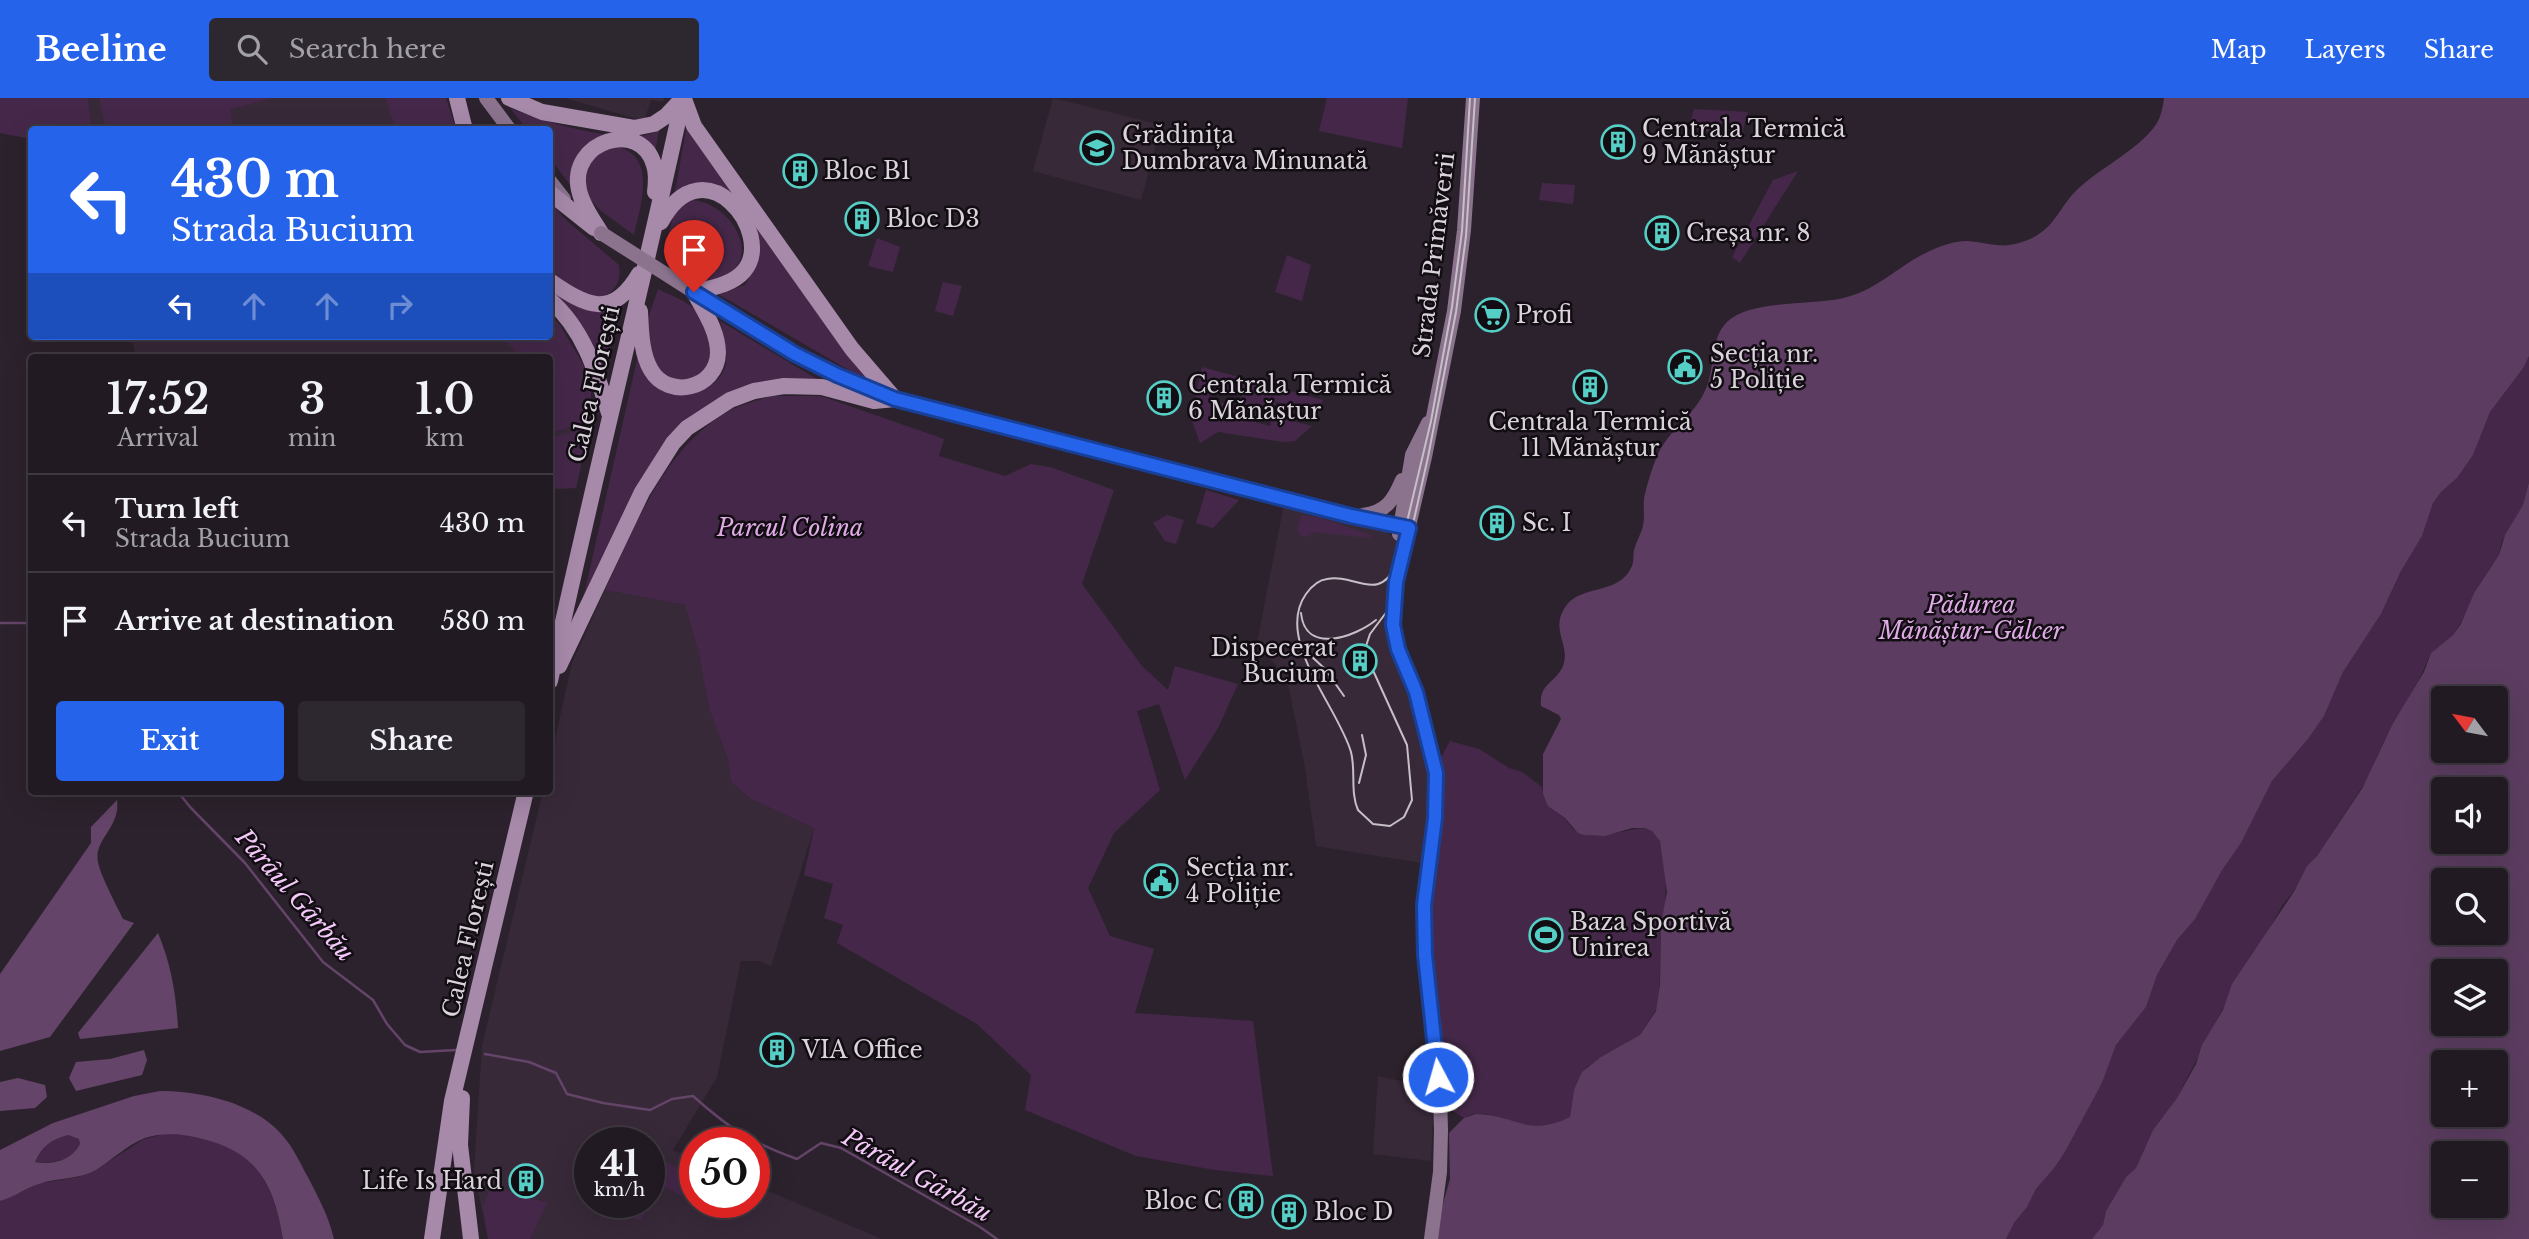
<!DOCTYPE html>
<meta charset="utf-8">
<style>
:root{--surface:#211a22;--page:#2d272f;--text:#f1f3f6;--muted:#a2a1a5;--line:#3e3840;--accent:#2563eb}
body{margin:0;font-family:"Libre Baskerville",serif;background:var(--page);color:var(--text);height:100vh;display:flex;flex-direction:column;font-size:26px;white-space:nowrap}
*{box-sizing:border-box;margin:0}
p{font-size:23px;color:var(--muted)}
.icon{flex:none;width:38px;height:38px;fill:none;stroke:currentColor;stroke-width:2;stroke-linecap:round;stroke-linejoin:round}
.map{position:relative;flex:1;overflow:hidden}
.panel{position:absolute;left:28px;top:256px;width:525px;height:441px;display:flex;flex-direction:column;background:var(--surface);border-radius:7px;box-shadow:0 7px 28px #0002,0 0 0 2px var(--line)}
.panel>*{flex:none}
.top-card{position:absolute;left:28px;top:28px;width:525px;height:214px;border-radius:7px;box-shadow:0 7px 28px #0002,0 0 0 2px var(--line);background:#2563eb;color:#fff;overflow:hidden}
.needle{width:46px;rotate:302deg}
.tools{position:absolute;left:2431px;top:588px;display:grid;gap:14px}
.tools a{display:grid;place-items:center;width:77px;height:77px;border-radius:7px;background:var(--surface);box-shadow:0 7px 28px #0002,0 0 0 2px var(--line);font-size:35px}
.speed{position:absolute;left:574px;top:1029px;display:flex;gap:14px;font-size:35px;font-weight:700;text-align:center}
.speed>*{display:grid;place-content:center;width:91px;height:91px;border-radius:50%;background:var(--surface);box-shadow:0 7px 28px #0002,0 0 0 2px var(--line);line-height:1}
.speed small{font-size:18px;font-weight:400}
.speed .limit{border:10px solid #d22;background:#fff;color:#111}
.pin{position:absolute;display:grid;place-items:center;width:60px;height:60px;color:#fff;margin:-72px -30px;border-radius:50% 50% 50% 0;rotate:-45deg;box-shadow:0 0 7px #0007}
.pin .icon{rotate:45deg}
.me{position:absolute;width:77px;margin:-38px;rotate:354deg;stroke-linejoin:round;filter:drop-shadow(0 0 5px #0008)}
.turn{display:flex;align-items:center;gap:24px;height:147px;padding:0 28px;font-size:32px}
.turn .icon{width:91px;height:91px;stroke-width:2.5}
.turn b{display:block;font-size:49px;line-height:60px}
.lanes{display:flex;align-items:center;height:66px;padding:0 28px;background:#0003;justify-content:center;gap:35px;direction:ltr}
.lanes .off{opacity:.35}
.eta{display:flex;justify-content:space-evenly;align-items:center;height:119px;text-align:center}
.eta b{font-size:42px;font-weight:600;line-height:49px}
.cta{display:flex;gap:14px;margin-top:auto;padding:14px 28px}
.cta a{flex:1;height:80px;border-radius:7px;background:var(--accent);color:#fff;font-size:28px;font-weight:600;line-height:80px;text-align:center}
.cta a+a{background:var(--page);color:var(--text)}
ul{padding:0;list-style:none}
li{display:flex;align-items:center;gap:21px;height:98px;padding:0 28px;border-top:2px solid var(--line)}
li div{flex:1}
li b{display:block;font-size:26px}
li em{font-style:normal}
header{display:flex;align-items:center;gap:42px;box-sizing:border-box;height:98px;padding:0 35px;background:var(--accent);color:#fff}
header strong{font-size:33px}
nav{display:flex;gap:38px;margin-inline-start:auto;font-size:24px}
.search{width:490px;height:63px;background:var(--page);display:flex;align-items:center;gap:18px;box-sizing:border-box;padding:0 24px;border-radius:7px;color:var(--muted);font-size:26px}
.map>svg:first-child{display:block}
</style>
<header>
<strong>Beeline</strong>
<div class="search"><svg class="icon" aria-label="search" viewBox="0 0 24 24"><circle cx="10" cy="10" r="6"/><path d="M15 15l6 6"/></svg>Search here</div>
<nav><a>Map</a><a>Layers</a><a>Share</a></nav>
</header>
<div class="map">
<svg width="2529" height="1141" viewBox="0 0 2529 1141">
<rect width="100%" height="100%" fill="#2c222d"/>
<!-- built -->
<g fill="#382939" fill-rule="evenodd">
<path d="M 88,0 L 412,0 L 418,31 L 92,31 Z"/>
<path d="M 565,0 L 664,0 L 663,4 L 651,2 L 644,23 Z"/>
<path d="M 1053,0 L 1161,27 L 1141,102 L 1033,73 Z"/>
<path d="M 131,238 L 542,238 L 553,249 L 568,330 L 591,323 L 576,390 L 550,391 L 550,259 L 136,259 Z"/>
<path d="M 1285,401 L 1372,426 L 1399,442 L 1393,519 L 1433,659 L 1428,766 L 1316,748 L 1304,664 L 1289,591 L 1278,570 L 1257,545 Z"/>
<path d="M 605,492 L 685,507 L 699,556 L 709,611 L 728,661 L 731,684 L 749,700 L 814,730 L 771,868 L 759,863 L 741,863 L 717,979 L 673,1052 L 695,1061 L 695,1104 L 754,1104 L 754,1087 L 882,1141 L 488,1141 L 474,1073 L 482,948 L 543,693 L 550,693 L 550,664 L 572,565 ZM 590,1045 L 649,1045 L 649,1104 L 590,1104 Z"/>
<path d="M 1378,978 L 1428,989 L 1433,1015 L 1431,1063 L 1373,1056 Z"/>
</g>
<!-- green -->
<g fill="#452849">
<path d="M 0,0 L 88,0 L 92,31 L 32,32 L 31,41 L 0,35 Z"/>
<path d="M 99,0 L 272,0 L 230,11 L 233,31 L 106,32 Z"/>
<path d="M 386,0 L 446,0 L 456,31 L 395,31 Z"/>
<path d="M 1327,0 L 1408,0 L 1402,50 L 1319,33 Z"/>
<path d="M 510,10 C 540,23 632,51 659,32 L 654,60 L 646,52 L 593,45 L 573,91 L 550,60 L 550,32 L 527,31 Z"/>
<path d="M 1694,11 L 1748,14 L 1740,43 L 1689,29 Z"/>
<path d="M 691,31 L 870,282 L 859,278 L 718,196 L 745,187 L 758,164 L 751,135 L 704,87 L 675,94 L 686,32 Z"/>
<path d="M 614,48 C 658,56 641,107 634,137 L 601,113 L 587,98 C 585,65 584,64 614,48 Z"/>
<path d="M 1798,73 L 1740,165 L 1732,159 L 1773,82 Z"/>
<path d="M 1542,85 L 1575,87 L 1573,106 L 1539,102 Z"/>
<path d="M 692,102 C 738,106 770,176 705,184 L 663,154 L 675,113 Z"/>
<path d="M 550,104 L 567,123 L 619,167 C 621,184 616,192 602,200 L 576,194 L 550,173 Z"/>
<path d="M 877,140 L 900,149 L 893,174 L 868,168 Z"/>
<path d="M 1287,157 L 1311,167 L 1302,203 L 1275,194 Z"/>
<path d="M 943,184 L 962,188 L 953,218 L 935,213 Z"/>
<path d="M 550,188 C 574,206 585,217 617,212 L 608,264 L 604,274 L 550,195 Z"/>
<path d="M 658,191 C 669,197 688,203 696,213 C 748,273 657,320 646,238 C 644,227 655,202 658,191 Z"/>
<path d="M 550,216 L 560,227 L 591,280 L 591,323 L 554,334 L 550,334 L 550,259 L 522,259 L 499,238 L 550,238 Z"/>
<path d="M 720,223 L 820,283 L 757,286 L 685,331 L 581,510 L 639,253 C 641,264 643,274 650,283 C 669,307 712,298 724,272 C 730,257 723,238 720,223 Z"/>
<path d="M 2529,258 L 2529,384 L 2523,407 L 2502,443 L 2499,457 L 2474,495 L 2464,520 L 2453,537 L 2431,555 L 2412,598 L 2392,627 L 2377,658 L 2370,677 L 2317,758 L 2307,768 L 2299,786 L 2282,808 L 2261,846 L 2241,875 L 2177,1000 L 2153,1032 L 2136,1070 L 2126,1079 L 2106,1113 L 2103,1127 L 2092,1141 L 2006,1141 L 2014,1125 L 2027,1109 L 2036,1091 L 2055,1069 L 2066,1052 L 2102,985 L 2116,947 L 2146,909 L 2157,877 L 2177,842 L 2195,821 L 2221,772 L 2241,745 L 2272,683 L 2308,641 L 2324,618 L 2343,574 L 2381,516 L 2401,473 L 2422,438 L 2433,405 L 2441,394 L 2457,380 L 2473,357 L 2490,314 L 2524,269 Z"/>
<path d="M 1202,269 L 1323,302 L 1321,308 L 1310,307 L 1308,313 L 1276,304 L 1273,314 L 1240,305 L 1242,297 L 1212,289 L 1208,301 L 1240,310 L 1238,319 L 1270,328 L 1273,318 L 1312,328 L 1295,343 L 1284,344 L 1218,334 L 1200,345 L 1191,320 Z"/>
<path d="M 770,298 L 821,298 L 944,341 L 939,358 L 1005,378 L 1031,366 L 1050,369 L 1114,392 L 1082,486 L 1142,568 L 1168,592 L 1175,568 L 1238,586 L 1218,630 L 1185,682 L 1159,606 L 1137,613 L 1160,692 L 1114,735 L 1088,790 L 1110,838 L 1154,851 L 1135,915 L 1253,923 L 1273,1078 L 1215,1072 L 1136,1058 L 1025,1012 L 1031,977 L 977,926 L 837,845 L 843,827 L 824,820 L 833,786 L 804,777 L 814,730 L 749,700 L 731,684 L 728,661 L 709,611 L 699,556 L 685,507 L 605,492 C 636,428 663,350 729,313 C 741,306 757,303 770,298 Z"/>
<path d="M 589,329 L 576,390 L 550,391 L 550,340 Z"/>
<path d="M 1206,392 L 1239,402 L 1213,430 L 1196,425 Z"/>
<path d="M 1167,417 L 1184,422 L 1176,446 L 1165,443 L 1153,425 Z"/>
<path d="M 1301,417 L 1322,420 L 1370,437 L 1370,440 L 1313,434 L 1308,439 L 1301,438 L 1297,432 Z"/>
<path d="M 1450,643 L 1479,651 L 1509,670 L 1522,674 L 1542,689 C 1544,706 1552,710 1564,720 C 1568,723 1570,729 1575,732 C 1598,745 1621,731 1645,730 L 1652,733 L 1660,742 L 1666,781 L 1665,807 L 1661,826 L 1659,907 L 1640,937 L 1587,969 L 1574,992 L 1570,1019 C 1558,1025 1547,1030 1533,1029 C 1511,1027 1485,1007 1464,1020 L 1445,1008 L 1430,815 L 1437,667 Z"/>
<path d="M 164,1036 C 240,1036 271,1069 283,1141 L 0,1141 L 0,1103 L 41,1085 L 79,1079 L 94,1073 L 144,1041 Z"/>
<path d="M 68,1037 L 79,1041 L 80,1046 C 71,1063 53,1066 35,1064 C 43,1048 51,1041 68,1037 Z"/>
<path d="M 657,1063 L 664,1063 L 695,1079 L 695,1104 L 707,1104 L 705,1109 L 660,1087 L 641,1123 L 628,1118 L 623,1108 L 625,1104 L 649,1104 L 649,1065 Z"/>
<path d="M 491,1088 L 547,1105 L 530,1141 L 488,1141 L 483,1109 Z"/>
</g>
<!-- forest -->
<g fill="#5c3d61" fill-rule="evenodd">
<path d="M 2164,0 L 2529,0 L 2529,258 L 2524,269 L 2490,314 L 2473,357 L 2457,380 L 2441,394 L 2433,405 L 2422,438 L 2401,473 L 2381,516 L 2343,574 L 2324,618 L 2308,641 L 2272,683 L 2241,745 L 2222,772 L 2195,821 L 2177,842 L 2157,877 L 2146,909 L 2116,947 L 2102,985 L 2066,1052 L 2055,1069 L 2036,1091 L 2027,1109 L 2014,1125 L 2006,1141 L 1437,1141 L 1442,1109 L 1450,1081 L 1449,1035 L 1464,1020 L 1476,1016 C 1517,1017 1527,1040 1570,1019 L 1574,992 L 1582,974 L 1601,959 L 1640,937 L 1656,913 L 1660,887 L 1661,826 L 1667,794 L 1660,743 L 1652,733 L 1645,730 L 1632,730 L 1605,738 L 1584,737 L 1578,735 L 1565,720 L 1548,708 L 1543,696 L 1543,656 L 1561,621 L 1559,617 L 1541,608 C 1539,585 1555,586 1563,568 C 1571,546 1549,532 1566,508 C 1581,486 1619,498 1632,468 C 1634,463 1633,457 1634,452 C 1636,444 1641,436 1643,428 C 1645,419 1643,410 1644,401 C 1646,389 1653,367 1658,356 C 1670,330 1697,316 1707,288 C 1715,267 1710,241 1727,224 C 1749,202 1809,207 1839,201 C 1879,193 1897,167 1932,152 C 1943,147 1955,143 1967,143 C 1986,144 2000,151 2019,145 C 2057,134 2056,110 2080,89 C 2101,70 2142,49 2157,25 C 2161,18 2163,9 2164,0 Z"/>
<path d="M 2529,384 L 2529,1141 L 2092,1141 L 2103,1127 L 2106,1113 L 2126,1079 L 2136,1070 L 2153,1032 L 2177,1000 L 2196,966 L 2202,947 L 2223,912 L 2232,886 L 2295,792 L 2307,768 L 2317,758 L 2363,689 L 2392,627 L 2424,574 L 2431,555 L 2453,537 L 2461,526 L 2474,495 L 2499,457 L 2505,437 L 2523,407 ZM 2443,600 L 2496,600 L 2496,653 L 2443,653 ZM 2443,691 L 2496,691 L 2496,744 L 2443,744 ZM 2443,782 L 2496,782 L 2496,835 L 2443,835 ZM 2443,873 L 2496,873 L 2496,926 L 2443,926 ZM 2496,964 L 2496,1017 L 2443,1017 L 2443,964 ZM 2443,1055 L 2496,1055 L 2496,1108 L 2443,1108 Z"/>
</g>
<!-- water -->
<g fill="#644468" fill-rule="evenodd">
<path d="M 117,702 C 121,729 93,742 98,764 C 101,779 116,806 123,821 L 134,825 L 50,939 L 0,953 L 0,876 L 91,745 L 91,729 Z"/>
<path d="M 158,835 C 171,866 176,896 178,930 L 80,941 L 78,935 Z"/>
<path d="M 144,952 L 147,962 L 142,977 L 76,993 L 69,980 L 76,964 L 110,961 Z"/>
<path d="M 18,980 L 45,987 L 47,999 L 35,1010 L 0,1013 L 0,984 Z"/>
<path d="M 160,993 C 204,993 260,1006 287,1043 C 296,1055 302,1069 309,1081 C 319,1101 329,1119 334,1141 L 283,1141 C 274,1088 259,1055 203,1041 C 184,1036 165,1034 145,1040 C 127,1047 112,1062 96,1072 C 78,1082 58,1079 39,1086 C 26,1090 14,1099 0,1103 L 0,1052 L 53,1025 L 134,998 ZM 68,1037 L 79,1041 L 80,1046 C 71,1063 53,1067 35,1064 C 42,1048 52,1041 68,1037 Z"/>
</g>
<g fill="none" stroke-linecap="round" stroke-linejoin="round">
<!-- stream -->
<g stroke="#644468" stroke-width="2.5">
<path d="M 0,525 L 31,525 L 32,532"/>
<path d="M 177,693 L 191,710 L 245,765 L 323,864 L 373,902 L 387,926 L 405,947 L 420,954 L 456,952"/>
<path d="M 485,956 L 529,964 L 556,975 L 567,996 L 603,1005 L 650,1012 L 672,1001 L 693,998 C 730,1031 750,1044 797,1061 L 821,1045 L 841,1050 L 980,1129 L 997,1141"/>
</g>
<!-- secondary -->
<g stroke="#8b738e" stroke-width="14">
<path d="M 486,0 L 510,32"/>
<path d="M 550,83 L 564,101"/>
<path d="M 694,194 L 795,256 L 837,277 L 895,301 L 1351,418 L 1409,430"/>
<path d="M 1363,417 C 1386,414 1393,403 1402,382"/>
<path d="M 1399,436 L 1412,357 L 1428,325"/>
<path d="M 1431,1141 L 1440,1074 L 1441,1032 L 1440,998 L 1425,857 L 1424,807 L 1435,720 L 1436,675 L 1416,594 L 1398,551 L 1393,519 L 1396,484 L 1425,359 L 1454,213 L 1464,132 L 1473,0"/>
</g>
<!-- primary -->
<g stroke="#a789aa" stroke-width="16">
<path d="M 457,0 L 465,32"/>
<path d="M 509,0 L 542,14 L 634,30 L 654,26 L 666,18 L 681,2"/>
<path d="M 684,1 L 694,28 L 852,251 L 895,301"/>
<path d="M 550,95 L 594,130"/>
<path d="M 601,135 C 593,122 582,107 579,92 C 568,43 641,20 654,67 C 657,76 656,86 655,94"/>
<path d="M 550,183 C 586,208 612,222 639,176"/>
<path d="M 550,202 C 584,232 596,273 609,315"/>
<path d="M 640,213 C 641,232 641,255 651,272 C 668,302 717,291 718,255 C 718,233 704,213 694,194 C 711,190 732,187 744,173 C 776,135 704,44 661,124"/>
<path d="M 559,568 L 642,394 L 673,345 L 687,330 L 730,302 L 754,293 L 784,288 L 822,289 L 874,303 L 895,301"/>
<path d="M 550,583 C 592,388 641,195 683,0"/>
<path d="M 462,1000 L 460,1047 L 471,1141"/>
<path d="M 432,1141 L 452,1003 L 526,693"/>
</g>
<!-- tram -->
<g stroke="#c6bfc7" stroke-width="2">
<path d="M 1470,0 L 1462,133 L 1452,209 L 1431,323 L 1397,466 C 1378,506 1355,475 1327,481 C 1318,482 1311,489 1306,496 C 1274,541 1338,609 1351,654 C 1356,673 1350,694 1358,712 L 1373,726 L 1390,728 L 1404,719 L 1412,702 L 1407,647 L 1371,568 L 1366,548 L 1370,536 L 1394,504 L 1400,484 L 1428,359 L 1456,214 L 1466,138 L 1475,0"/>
<path d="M 1301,515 C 1305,557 1355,539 1376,522"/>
<path d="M 1310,557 L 1325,571 L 1344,598"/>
<path d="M 1359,685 L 1366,657 L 1362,637"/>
</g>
<!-- secondary-bridge -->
<path stroke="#8b738e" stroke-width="14" d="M 601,135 L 694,194"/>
</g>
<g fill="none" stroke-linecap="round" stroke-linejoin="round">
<defs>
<path id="route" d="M 694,194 L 795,256 L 837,277 L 895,301 L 1351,418 L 1409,430 L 1396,484 L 1393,527 L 1398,551 L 1416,594 L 1436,675 L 1435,720 L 1424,807 L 1425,857 L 1438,979"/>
</defs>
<!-- route casing -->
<use href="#route" stroke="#184099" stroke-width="18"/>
<!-- route -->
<use href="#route" stroke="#2563eb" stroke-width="12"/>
</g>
<!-- icons -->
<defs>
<symbol id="building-ring" viewBox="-11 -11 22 22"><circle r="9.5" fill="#120d12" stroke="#55cec6" stroke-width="1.5"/><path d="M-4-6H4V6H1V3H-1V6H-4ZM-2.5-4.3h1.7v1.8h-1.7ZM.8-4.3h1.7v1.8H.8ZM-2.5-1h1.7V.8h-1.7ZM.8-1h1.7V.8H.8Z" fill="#55cec6"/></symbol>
<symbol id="school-ring" viewBox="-11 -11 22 22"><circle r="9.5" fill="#120d12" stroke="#55cec6" stroke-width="1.5"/><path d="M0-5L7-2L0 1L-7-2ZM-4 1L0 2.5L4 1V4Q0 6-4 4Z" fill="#55cec6"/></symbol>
<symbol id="supermarket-ring" viewBox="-11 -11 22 22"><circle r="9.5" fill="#120d12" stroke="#55cec6" stroke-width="1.5"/><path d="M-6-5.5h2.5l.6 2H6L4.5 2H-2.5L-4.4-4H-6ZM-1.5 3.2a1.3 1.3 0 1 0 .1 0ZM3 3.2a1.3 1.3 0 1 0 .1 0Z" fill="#55cec6"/></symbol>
<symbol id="civic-ring" viewBox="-11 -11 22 22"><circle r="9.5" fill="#120d12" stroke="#55cec6" stroke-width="1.5"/><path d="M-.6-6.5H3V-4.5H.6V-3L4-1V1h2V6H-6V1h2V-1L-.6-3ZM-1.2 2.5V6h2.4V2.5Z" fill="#55cec6"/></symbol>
<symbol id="stadium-ring" viewBox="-11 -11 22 22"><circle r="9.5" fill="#120d12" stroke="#55cec6" stroke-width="1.5"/><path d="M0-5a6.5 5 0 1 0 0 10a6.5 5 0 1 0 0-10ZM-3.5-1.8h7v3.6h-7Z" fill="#55cec6"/></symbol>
</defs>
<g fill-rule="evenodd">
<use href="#building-ring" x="1599" y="25" width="38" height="38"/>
<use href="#school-ring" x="1078" y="31" width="38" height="38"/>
<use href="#building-ring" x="781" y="54" width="38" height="38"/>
<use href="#building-ring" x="843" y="102" width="38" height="38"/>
<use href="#building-ring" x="1643" y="116" width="38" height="38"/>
<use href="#supermarket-ring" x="1473" y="198" width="38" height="38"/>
<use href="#civic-ring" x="1666" y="250" width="38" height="38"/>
<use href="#building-ring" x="1571" y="270" width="38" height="38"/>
<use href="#building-ring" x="1145" y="281" width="38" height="38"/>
<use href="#building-ring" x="1478" y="406" width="38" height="38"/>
<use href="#building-ring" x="1341" y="544" width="38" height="38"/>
<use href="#civic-ring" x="1142" y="764" width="38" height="38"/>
<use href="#stadium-ring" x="1527" y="818" width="38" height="38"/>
<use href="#building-ring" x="758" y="933" width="38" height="38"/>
<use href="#building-ring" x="507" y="1064" width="38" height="38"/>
<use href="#building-ring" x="1227" y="1084" width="38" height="38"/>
<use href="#building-ring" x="1270" y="1095" width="38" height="38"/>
</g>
<g text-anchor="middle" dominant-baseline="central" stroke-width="5" stroke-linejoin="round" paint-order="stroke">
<!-- poi labels -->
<g font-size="23" fill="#dad3db" stroke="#120d12" text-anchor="start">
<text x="1642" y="31">Centrala Termică<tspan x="1642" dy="26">9 Mănăștur</tspan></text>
<text x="1122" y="37">Grădinița<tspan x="1122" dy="26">Dumbrava Minunată</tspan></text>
<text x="824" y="73">Bloc B1</text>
<text x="886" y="121">Bloc D3</text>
<text x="1686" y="135">Creșa nr. 8</text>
<text x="1516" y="217">Profi</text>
<text x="1710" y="256">Secția nr.<tspan x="1710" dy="26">5 Poliție</tspan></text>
<text x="1188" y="287">Centrala Termică<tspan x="1188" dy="26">6 Mănăștur</tspan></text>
<text x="1590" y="324" text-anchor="middle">Centrala Termică<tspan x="1590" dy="26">11 Mănăștur</tspan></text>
<text x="1522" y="425">Sc. I</text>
<text x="1336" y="550" text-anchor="end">Dispecerat<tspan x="1336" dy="26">Bucium</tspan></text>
<text x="1186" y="770">Secția nr.<tspan x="1186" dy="26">4 Poliție</tspan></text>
<text x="1570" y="824">Baza Sportivă<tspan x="1570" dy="26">Unirea</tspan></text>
<text x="802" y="952">VIA Office</text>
<text x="502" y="1083" text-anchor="end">Life Is Hard</text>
<text x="1222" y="1103" text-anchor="end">Bloc C</text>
<text x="1314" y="1114">Bloc D</text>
</g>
<!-- street labels -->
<g font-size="23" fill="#dad3db" stroke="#120d12">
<text transform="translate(1434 157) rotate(-83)">Strada Primăverii</text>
<text transform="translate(594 286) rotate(-77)">Calea Florești</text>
<text transform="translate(468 841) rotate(-77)">Calea Florești</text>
</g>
<!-- park labels -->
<g font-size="23" font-style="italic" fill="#dfaae6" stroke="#120d12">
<text x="790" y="430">Parcul Colina</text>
<text x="1971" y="507">Pădurea<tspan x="1971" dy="26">Mănăștur-Gălcer</tspan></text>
</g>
<!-- water labels -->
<g font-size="24" font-style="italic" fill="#f4c9f9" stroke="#120d12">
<text transform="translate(295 797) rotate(49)">Pârâul Gârbău</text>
<text transform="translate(917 1077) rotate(29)">Pârâul Gârbău</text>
</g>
</g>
</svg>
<div class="tools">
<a><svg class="needle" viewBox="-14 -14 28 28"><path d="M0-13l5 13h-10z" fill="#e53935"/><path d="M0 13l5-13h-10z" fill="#a2a1a5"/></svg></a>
<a><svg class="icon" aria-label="sound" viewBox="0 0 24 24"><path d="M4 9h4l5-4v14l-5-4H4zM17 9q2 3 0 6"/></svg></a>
<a><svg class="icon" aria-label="search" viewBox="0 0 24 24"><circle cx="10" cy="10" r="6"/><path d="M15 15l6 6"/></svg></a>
<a><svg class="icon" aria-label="layers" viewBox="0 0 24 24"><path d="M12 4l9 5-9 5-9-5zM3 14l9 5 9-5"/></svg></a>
<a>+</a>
<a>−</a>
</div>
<div class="speed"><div>41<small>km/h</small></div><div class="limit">50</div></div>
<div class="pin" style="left:694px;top:194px;background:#d93025"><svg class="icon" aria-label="arrive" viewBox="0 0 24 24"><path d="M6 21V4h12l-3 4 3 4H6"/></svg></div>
<svg class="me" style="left:1438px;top:979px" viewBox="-20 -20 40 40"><circle r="17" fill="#2563eb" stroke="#fff" stroke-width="3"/><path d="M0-11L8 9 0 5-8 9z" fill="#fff"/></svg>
<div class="top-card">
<div class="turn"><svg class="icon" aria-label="left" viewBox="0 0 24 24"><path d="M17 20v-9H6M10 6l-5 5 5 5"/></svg><div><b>430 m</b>Strada Bucium</div></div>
<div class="lanes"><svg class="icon" aria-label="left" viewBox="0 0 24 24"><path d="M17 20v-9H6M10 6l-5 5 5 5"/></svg><svg class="icon off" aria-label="ahead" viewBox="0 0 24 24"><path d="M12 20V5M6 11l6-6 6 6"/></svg><svg class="icon off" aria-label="ahead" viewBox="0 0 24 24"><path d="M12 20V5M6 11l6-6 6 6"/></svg><svg class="icon off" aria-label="right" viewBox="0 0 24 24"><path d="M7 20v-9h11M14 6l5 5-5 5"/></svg></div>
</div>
<section class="panel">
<div class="eta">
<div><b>17:52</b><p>Arrival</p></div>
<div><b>3</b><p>min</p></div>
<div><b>1.0</b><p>km</p></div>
</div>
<ul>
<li><svg class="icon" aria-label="left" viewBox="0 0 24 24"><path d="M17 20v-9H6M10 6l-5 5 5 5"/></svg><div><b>Turn left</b><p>Strada Bucium</p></div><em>430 m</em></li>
<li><svg class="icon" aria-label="arrive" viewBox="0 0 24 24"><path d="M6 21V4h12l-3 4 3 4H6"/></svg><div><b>Arrive at destination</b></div><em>580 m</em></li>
</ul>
<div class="cta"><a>Exit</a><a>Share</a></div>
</section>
</div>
